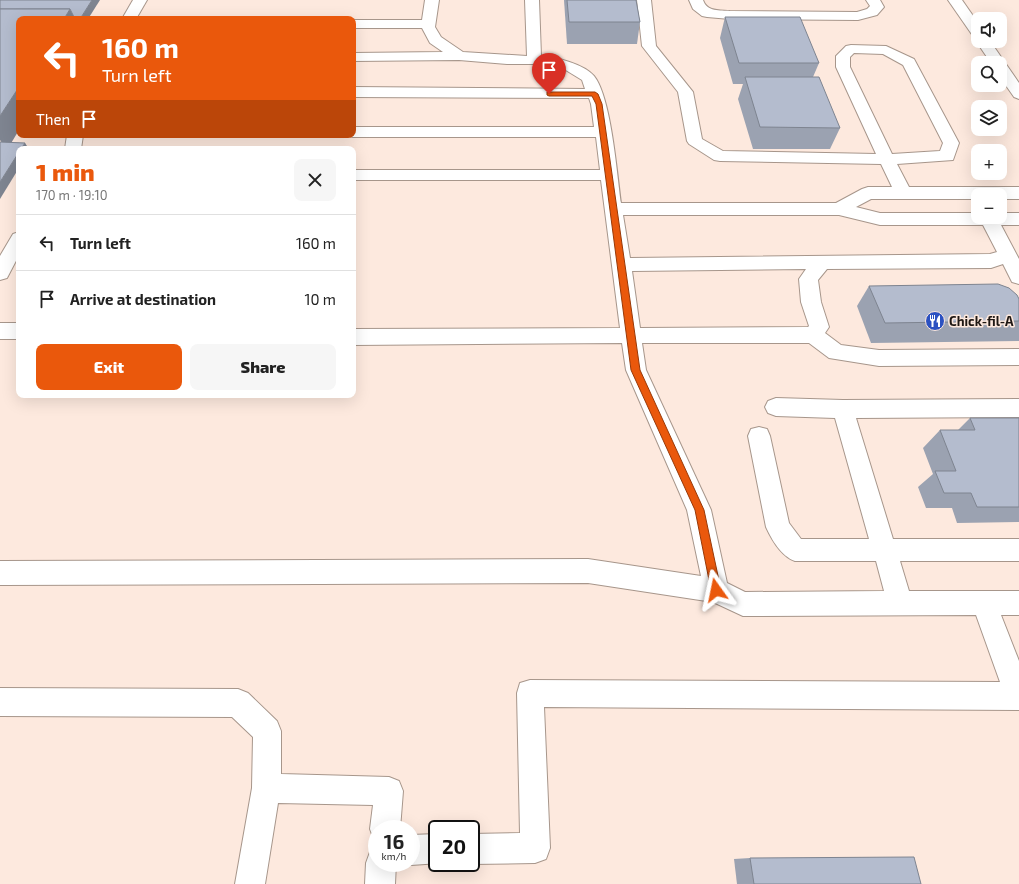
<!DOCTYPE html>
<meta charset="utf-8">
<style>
:root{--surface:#fff;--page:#f6f6f6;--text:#222;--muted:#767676;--line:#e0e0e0;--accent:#ea580c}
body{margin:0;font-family:"Exo 2",sans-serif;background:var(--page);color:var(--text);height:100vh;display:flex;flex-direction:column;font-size:15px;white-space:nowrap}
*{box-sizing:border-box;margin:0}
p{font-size:13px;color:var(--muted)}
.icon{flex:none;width:22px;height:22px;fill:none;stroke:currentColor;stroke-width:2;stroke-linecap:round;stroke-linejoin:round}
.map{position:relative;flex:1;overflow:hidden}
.side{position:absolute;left:16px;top:146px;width:340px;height:252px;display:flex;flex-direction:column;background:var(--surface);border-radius:8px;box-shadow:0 4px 16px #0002}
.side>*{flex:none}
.guide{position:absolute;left:16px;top:16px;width:340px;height:122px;border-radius:8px;box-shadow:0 4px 16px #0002;background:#ea580c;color:#fff;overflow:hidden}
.buttons{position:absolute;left:971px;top:12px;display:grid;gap:8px}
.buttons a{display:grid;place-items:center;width:36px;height:36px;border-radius:8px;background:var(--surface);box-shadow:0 4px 16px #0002;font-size:20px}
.speed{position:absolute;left:368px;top:820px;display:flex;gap:8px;font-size:20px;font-weight:700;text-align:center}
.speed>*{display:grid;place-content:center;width:52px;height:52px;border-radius:50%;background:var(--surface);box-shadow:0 4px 16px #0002;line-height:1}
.speed small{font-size:10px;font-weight:400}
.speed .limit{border:2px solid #111;border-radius:6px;background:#fff;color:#111}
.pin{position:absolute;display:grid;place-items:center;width:34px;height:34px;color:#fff;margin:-41px -17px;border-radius:50% 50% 50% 0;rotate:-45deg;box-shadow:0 0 4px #0007}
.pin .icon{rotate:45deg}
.me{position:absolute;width:44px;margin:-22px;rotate:348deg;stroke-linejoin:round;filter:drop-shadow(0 0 3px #0008)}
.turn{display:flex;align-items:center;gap:14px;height:84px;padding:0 20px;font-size:18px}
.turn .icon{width:52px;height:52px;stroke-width:2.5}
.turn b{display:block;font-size:28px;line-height:34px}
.then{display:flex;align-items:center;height:38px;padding:0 20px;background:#0003;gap:8px;font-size:15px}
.round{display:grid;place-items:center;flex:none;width:42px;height:42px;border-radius:8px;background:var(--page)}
.overview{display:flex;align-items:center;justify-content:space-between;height:68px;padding:0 20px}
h1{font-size:24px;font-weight:800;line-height:30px;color:var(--accent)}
.action{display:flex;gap:8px;margin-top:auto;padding:8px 20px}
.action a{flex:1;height:46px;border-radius:8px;background:var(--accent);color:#fff;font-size:16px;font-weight:800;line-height:46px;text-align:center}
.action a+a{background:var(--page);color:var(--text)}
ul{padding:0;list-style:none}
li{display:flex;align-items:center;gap:12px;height:56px;padding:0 20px;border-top:1px solid var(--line)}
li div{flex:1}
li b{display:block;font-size:15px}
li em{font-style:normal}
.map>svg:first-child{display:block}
</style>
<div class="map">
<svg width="1019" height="884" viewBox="0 0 1019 884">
<rect width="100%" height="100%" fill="#fde9de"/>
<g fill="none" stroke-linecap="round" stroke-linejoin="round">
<defs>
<g id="minor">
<path d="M 133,0 L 147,0 L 136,19 L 122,19 Z"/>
<path d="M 425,0 L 439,0 L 435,27 L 441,37 L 463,52 L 527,56 L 525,0 L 539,0 L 541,56 C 556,57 584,64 594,76 C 611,97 617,174 621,203 L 836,203 L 862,189 L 868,187 L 892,187 L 881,164 L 720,161 L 714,160 L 689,144 L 687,141 L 678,92 L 642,46 L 637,0 L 651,0 L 656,46 L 693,92 L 702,139 L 723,151 L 876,154 L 836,67 L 836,56 L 846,46 L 851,45 L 886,46 L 914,59 L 959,143 L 953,160 L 897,164 L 909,187 L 1019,187 L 1019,199 L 1000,199 L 1000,195 L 978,195 L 978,199 L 871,199 L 856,207 L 880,213 L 978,213 L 978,217 L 1000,217 L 1000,213 L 1019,213 L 1019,225 L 1001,225 L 1019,259 L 1019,284 L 1012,282 L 1003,264 L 991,268 L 827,269 L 818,280 L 821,302 L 829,327 L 825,333 L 841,345 L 879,350 L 1019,349 L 1019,365 L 879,366 L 829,358 L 809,343 L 642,343 L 646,370 L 711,510 L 727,583 L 745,592 L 884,591 L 876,561 L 795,561 C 781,556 772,540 766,527 L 748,436 L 751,429 L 759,427 L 767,429 L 770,436 L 789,523 L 801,539 L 869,539 L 835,418 L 776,416 L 768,413 L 765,407 L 768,401 L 776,398 L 843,400 L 1019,399 L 1019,417 L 856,418 L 893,539 L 1019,539 L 1019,561 L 900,561 L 909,591 L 1019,591 L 1019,615 L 1001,615 L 1019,661 L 1019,710 L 544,707 L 550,848 L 546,859 L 535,863 L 471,864 L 468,863 L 471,863 L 471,834 L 520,833 L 517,693 L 520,683 L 530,680 L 1000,682 L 976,615 L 743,616 L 713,602 L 588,583 L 0,585 L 0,561 L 588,559 L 701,576 L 687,510 L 626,370 L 622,343 L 353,345 L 353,329 L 620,328 L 601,180 L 353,180 L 353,170 L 600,170 L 596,137 L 353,137 L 347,135 L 353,135 L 353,127 L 594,127 L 591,104 L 589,98 L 353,97 L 353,87 L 585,89 L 582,80 L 564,69 L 543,64 L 507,64 L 459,60 L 353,61 L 353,53 L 443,52 L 430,43 L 422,28 L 353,28 L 353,20 L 422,20 ZM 854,53 L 883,54 L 903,65 L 943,143 L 940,151 L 892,154 L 850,67 L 850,57 ZM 623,215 L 839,215 L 880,225 L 983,225 L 997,252 L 990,254 L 630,258 ZM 806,269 L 799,279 L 801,302 L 809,326 L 808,327 L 640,328 L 632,271 Z"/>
<path d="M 689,0 L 703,0 C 707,12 720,10 730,11 L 857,12 L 867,9 L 870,6 L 866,0 L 880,0 L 884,7 L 877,15 L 858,20 L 730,19 L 707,17 L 702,16 L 693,9 Z"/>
<path d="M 948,0 L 962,0 L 978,23 L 978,37 L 973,36 Z"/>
<path d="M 978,38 L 978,41 L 990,41 L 1019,83 L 1019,99 L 1014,97 L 1000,77 L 1000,63 L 991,63 L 976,41 Z"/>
<path d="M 67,135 L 83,135 L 81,149 L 65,149 Z"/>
<path d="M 19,232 L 19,255 L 7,278 L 0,280 L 0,256 L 13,234 Z"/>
<rect x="0" y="323" width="19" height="16"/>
<path d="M 0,688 L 238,689 L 248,693 L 277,721 L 281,731 L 281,774 L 389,777 L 399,781 L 403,791 L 400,829 L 377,829 L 377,841 L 374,840 L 370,829 L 373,805 L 278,803 L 265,884 L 235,884 L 252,788 L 253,737 L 232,717 L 0,716 Z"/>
<path d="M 437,834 L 437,863 L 440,863 L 411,865 L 406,863 L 411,863 L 411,835 Z"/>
<path d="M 377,849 L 377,863 L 396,863 L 395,884 L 365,884 L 366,863 L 370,852 Z"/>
</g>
</defs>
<!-- minor casing -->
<use href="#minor" stroke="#a7968b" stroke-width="2"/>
<!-- minor -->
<use href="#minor" fill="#fff" fill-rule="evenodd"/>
</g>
<!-- wall -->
<g fill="#9ba2b1">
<path d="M 564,0 L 636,0 L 640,22 L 637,44 L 567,44 Z"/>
<path d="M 725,17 L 819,63 L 813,77 L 840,128 L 830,149 L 753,149 L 738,99 L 743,84 L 733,84 L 720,38 Z"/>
<path d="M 869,286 L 1019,299 L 1019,341 L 871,343 L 857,306 Z"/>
<path d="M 970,418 L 1019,418 L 1019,522 L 957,523 L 952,508 L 926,508 L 918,487 L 933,474 L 923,448 L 940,430 L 958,430 Z"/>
<path d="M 750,858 L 921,884 L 737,884 L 734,859 Z"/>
</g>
<!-- shaded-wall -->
<g fill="#7e8490">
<path d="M 92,0 L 100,0 L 88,19 L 80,19 Z"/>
<path d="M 70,9 L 75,19 L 64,19 Z"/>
<path d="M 19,87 L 19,130 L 7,150 L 0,140 L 0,116 Z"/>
<path d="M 25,143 L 29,149 L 21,149 Z"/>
<path d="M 19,152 L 19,168 L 0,199 L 0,182 Z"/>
</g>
<!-- building -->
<g fill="#b4bcce" stroke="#7e8490">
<path d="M 0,0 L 92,0 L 80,19 L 75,19 L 70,9 L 0,9 Z"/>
<path d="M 567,0 L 636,0 L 640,22 L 569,22 Z"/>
<path d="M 0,9 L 70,9 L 64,19 L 19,19 L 19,87 L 0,116 Z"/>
<path d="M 725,17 L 800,17 L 819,63 L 739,63 Z"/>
<path d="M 745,77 L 819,77 L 840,128 L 760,127 Z"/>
<path d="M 0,142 L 25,143 L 21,149 L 19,149 L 19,152 L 0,182 Z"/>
<path d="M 998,284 L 1009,288 L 1017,295 L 1019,299 L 1019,321 L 885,323 L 869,286 Z"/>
<path d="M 970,418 L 1019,418 L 1019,507 L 977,507 L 971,493 L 944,493 L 935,471 L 956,471 L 940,430 L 975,430 Z"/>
<path d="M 914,857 L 921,884 L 754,884 L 750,858 Z"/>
</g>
<!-- route -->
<path fill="#ea580c" stroke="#983908" d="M 547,92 L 595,92 L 598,94 L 602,104 L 640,370 L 704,510 L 721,590 L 720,593 L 716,595 L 713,593 L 711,590 L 695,510 L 631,370 L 596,104 L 592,96 L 549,96 L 547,95 Z"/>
<!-- icons -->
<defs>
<symbol id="restaurant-disc" viewBox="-11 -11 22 22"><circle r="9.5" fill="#2b51c1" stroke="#fde9de"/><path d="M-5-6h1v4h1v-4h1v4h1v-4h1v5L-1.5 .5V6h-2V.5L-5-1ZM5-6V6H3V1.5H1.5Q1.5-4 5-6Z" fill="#fff"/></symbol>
</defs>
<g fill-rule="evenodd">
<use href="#restaurant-disc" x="924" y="310" width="22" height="22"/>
</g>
<g text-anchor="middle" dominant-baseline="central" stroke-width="3" stroke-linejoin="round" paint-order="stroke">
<!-- poi labels -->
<g font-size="13" font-weight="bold" fill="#1f1814" stroke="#fde9de" text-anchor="start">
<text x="949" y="321">Chick-fil-A</text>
</g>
</g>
</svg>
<div class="buttons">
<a><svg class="icon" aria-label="sound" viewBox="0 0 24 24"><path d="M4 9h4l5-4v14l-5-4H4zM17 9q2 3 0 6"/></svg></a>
<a><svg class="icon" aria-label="search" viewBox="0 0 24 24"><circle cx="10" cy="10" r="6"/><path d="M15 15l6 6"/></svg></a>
<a><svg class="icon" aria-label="layers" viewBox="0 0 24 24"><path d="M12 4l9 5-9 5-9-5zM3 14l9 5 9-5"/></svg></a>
<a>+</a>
<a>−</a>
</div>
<div class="speed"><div>16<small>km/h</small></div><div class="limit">20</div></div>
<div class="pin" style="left:549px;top:94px;background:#d93025"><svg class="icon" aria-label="arrive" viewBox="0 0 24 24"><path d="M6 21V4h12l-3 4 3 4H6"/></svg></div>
<svg class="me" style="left:716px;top:590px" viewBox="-20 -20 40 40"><path d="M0-17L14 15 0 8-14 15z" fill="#ea580c" stroke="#fff" stroke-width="4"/></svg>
<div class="guide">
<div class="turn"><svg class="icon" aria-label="left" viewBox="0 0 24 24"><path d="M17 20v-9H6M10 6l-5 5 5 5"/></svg><div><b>160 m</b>Turn left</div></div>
<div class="then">Then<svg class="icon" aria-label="arrive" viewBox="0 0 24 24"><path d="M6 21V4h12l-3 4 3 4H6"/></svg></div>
</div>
<section class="side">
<div class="overview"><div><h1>1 min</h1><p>170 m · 19:10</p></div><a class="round"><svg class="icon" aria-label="close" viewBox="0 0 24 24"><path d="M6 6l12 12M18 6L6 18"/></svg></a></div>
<ul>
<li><svg class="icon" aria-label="left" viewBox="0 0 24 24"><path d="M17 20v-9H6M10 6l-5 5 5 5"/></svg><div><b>Turn left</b></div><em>160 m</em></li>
<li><svg class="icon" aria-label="arrive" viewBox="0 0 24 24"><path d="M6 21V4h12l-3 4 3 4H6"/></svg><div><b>Arrive at destination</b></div><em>10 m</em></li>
</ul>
<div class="action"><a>Exit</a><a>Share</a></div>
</section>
</div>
